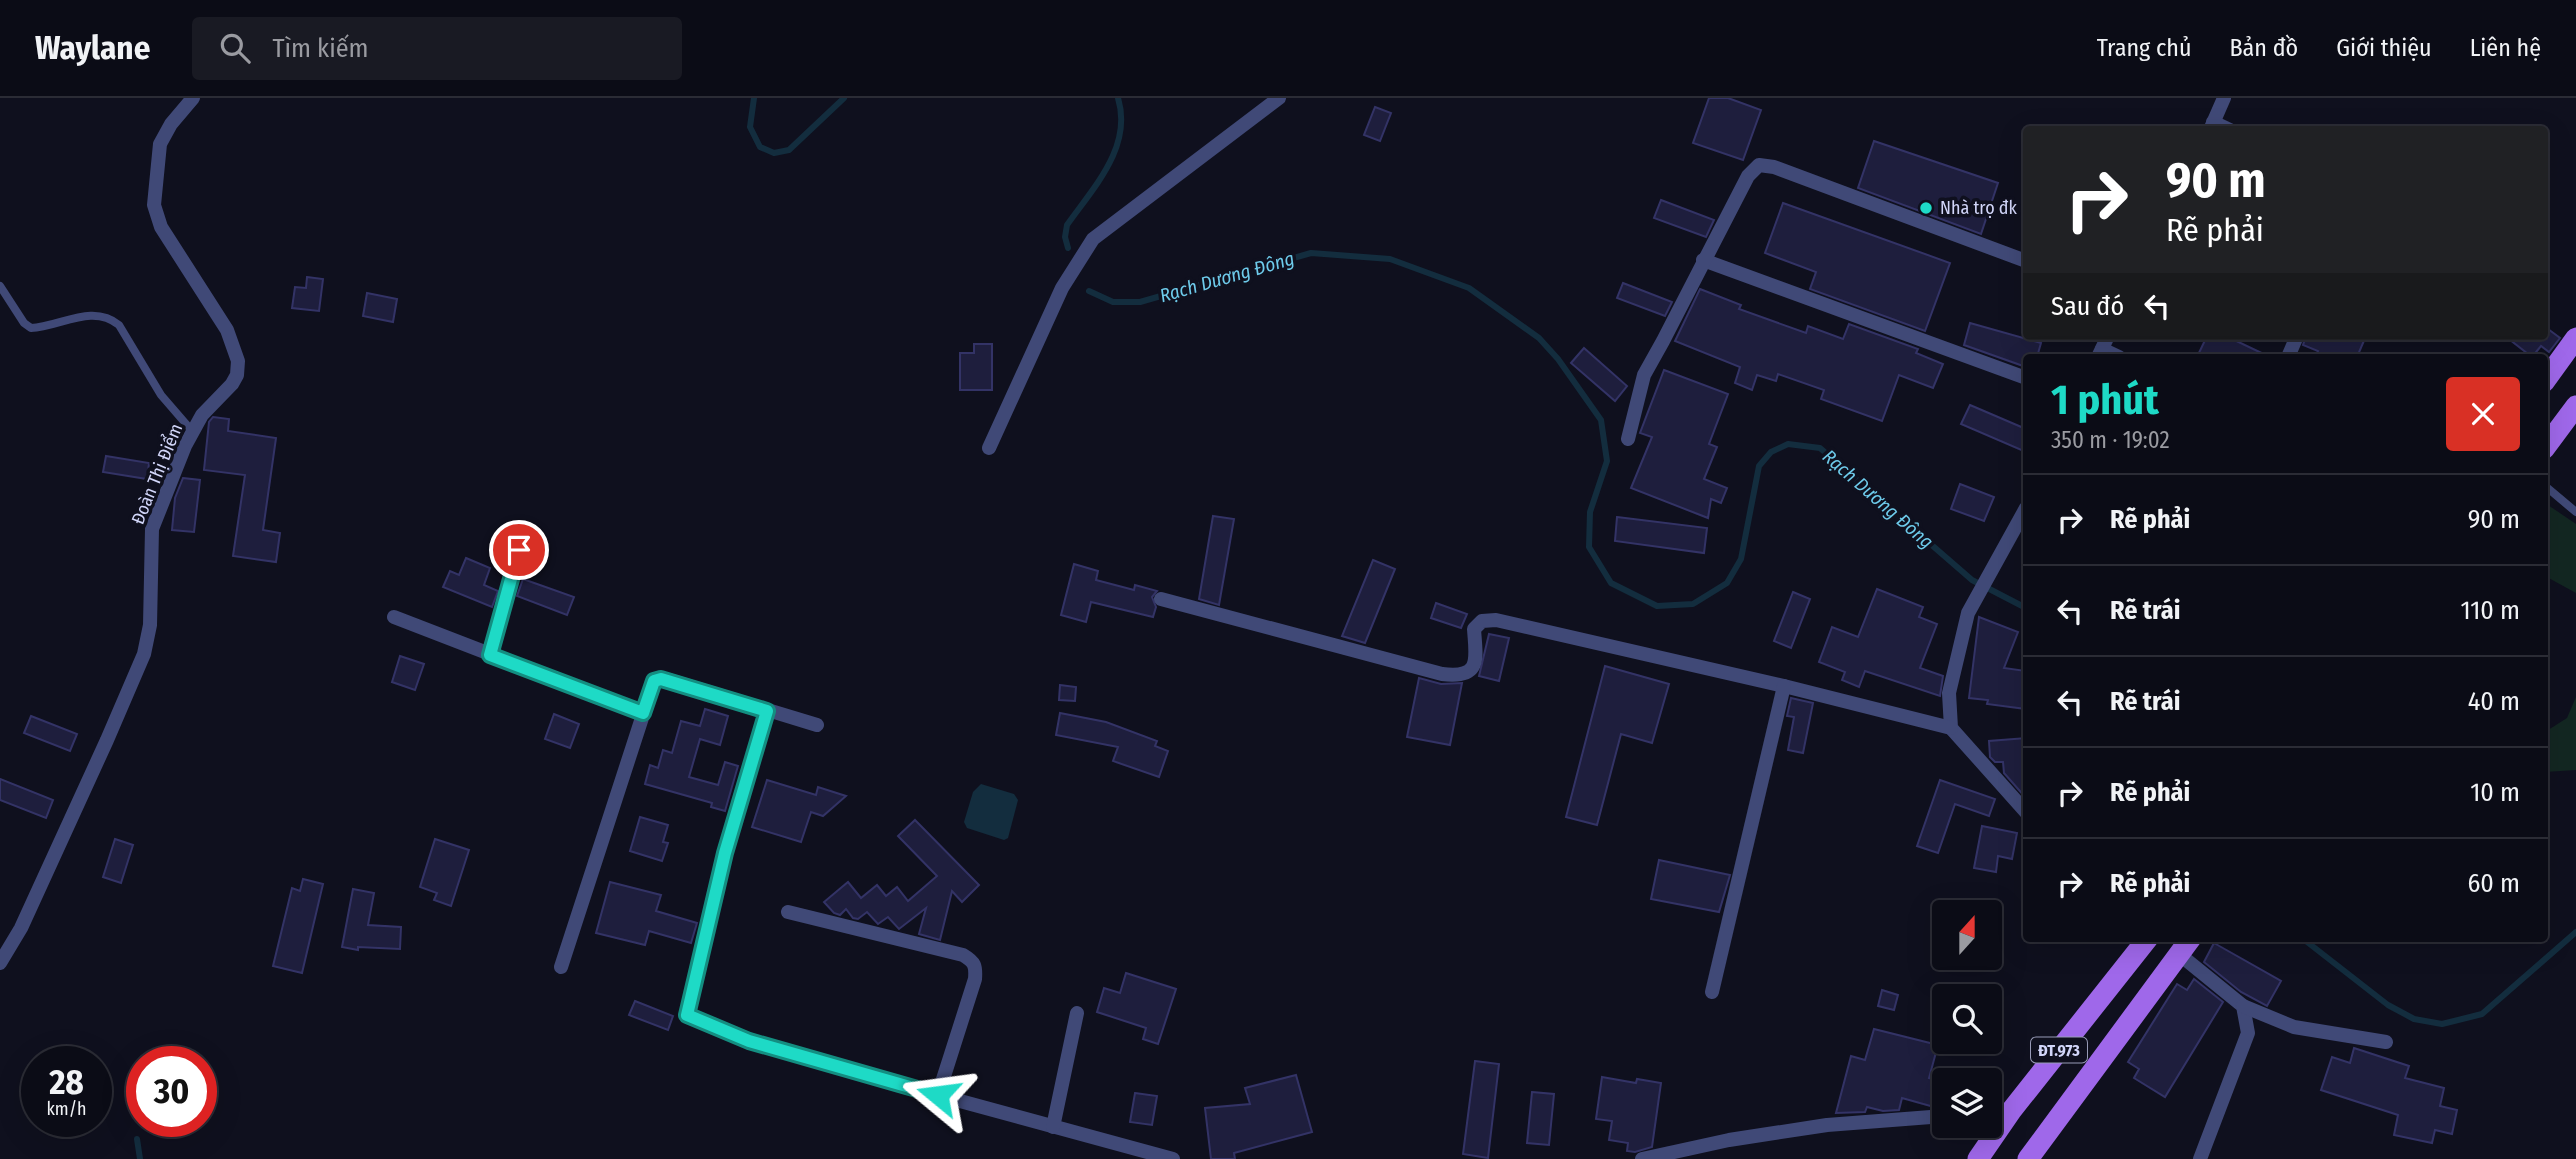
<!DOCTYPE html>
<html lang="vi">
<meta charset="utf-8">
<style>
:root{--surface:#0b0c16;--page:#191a23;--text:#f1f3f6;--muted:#9a9ba1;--line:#2b2c35;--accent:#1edac6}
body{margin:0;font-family:"Fira Sans Condensed",sans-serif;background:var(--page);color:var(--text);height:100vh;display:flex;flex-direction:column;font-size:26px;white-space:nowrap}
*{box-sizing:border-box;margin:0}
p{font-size:23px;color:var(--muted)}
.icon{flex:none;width:38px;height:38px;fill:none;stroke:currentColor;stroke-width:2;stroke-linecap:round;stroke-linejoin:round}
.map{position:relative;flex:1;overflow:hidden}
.panel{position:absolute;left:2023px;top:256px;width:525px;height:588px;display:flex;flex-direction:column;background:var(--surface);border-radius:7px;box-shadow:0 7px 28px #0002,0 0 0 2px var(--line)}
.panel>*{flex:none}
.guide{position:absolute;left:2023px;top:28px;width:525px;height:214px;border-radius:7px;box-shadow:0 7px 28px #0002,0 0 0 2px var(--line);background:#202124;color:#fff;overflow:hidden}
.needle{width:46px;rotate:21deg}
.buttons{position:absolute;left:1932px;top:802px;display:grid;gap:14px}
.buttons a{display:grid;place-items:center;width:70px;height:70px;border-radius:7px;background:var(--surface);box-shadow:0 7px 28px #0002,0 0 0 2px var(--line);font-size:35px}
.speed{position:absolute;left:21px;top:948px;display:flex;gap:14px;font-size:35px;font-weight:700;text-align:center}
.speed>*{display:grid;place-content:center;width:91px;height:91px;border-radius:50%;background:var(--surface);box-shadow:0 7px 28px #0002,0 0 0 2px var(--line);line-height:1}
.speed small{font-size:18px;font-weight:400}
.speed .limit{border:10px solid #d22;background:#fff;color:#111}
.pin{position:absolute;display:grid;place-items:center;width:60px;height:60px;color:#fff;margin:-30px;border:4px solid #fff;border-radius:50%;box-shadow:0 2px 7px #0007}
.me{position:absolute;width:77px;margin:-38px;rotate:286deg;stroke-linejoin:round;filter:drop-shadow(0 0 5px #0008)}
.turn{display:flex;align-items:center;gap:24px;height:147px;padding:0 28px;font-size:32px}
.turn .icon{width:91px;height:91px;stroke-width:2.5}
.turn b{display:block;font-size:49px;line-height:60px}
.then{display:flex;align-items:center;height:66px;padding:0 28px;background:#0003;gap:14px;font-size:26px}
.round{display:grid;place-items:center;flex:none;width:74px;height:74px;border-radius:7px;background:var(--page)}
.headline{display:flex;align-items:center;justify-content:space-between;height:119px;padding:0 28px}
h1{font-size:42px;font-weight:700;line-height:52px;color:var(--accent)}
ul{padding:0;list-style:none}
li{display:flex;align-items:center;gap:21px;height:91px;padding:0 28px;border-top:2px solid var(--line)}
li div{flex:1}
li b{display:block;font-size:26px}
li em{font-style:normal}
header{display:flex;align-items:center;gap:42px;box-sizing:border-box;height:98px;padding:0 35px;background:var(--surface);border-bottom:2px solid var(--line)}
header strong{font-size:33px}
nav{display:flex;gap:38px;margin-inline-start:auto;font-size:24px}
.search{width:490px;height:63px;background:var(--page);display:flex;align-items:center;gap:18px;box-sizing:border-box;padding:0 24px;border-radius:7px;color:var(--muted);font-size:26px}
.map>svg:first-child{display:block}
</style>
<header>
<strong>Waylane</strong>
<div class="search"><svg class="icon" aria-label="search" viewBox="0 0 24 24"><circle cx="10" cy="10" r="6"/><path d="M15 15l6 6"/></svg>Tìm kiếm</div>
<nav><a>Trang chủ</a><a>Bản đồ</a><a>Giới thiệu</a><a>Liên hệ</a></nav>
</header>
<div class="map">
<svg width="2576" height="1061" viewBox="0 0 2576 1061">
<rect width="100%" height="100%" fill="#0f101e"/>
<!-- green -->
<g fill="#132722">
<path d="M 2545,405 L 2576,426 L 2576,495 L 2545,478 Z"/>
<path d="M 2576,599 L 2576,672 L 2545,674 L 2545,634 L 2567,620 Z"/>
</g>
<!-- water -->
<path fill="#132d3e" d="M 981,686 L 1014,696 L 1018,702 L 1008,740 L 1004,742 L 967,730 L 964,724 L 973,694 Z"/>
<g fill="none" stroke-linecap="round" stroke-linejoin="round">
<!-- stream -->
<g stroke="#132d3e" stroke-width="6">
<path d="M 754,0 L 750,29 L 760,49 L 774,55 L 789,52 L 844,0"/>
<path d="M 1068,150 L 1065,139 L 1067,127 C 1093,90 1133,49 1118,0"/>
<path d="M 1089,193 L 1113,204 L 1140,204 L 1311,155 L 1390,161 L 1469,190 L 1539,240 L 1558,261 L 1601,322 L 1607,363 L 1590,414 L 1589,449 L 1611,485 L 1657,508 L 1693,506 L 1727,485 L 1741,461 L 1759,368 L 1771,354 L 1788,346 L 1820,350 L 1972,482 L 2026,510"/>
<path d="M 2302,840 L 2388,907 L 2414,921 L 2442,926 L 2482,916 L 2576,834"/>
<path d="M 137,1041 L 140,1061"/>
</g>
</g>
<!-- building -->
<g fill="#1e1e3d" stroke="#336" stroke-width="2">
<path d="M 1709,0 L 1728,0 L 1761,12 L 1743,62 L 1693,45 Z"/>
<path d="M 1375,9 L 1391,15 L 1380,43 L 1364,37 Z"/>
<path d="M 1874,43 L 1998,85 L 1981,136 L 1858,90 Z"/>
<path d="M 1661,102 L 1714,122 L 1706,139 L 1654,120 Z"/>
<path d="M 1783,105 L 1950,165 L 1925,233 L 1810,191 L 1816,174 L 1765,155 Z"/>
<path d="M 307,179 L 323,181 L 319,213 L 292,210 L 295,189 L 306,190 Z"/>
<path d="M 1623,185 L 1672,204 L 1665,218 L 1617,200 Z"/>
<path d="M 1700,191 L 1741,207 L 1739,211 L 1806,235 L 1808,228 L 1843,241 L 1849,226 L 1918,251 L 1916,255 L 1943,266 L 1933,290 L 1899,277 L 1882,323 L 1821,301 L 1824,292 L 1778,276 L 1776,283 L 1757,277 L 1752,292 L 1735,285 L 1740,269 L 1675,243 Z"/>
<path d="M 367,195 L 397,201 L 393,224 L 363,218 Z"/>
<path d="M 1970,225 L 2041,245 L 2037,259 L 2026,259 L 2026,269 L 1964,247 Z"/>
<path d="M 2544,228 L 2560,240 L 2549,254 L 2541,248 L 2532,259 L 2505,238 L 2544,238 Z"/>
<path d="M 2207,238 L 2226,238 L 2270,259 L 2197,259 Z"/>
<path d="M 2306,238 L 2366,238 L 2357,259 L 2316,259 L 2318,253 L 2303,247 Z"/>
<path d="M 974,246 L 992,246 L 992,292 L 960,292 L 960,255 L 974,255 Z"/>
<path d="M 1584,250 L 1627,288 L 1615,303 L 1571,265 Z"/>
<path d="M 1664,272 L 1728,296 L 1709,346 L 1717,349 L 1704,381 L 1727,390 L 1721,405 L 1711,401 L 1708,420 L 1631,390 L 1652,339 L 1640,335 Z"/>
<path d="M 1970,307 L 2026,331 L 2026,354 L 1961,326 Z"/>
<path d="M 213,319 L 229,321 L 228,333 L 276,340 L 263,432 L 280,435 L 276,464 L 233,458 L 245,377 L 204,372 L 209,324 Z"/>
<path d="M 106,358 L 149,365 L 147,381 L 103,374 Z"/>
<path d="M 183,380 L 200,382 L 194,434 L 172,432 L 175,400 Z"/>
<path d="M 1960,386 L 1994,399 L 1984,423 L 1951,411 Z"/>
<path d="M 1213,418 L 1234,421 L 1219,507 L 1199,501 Z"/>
<path d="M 1617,419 L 1707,430 L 1704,455 L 1615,443 Z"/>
<path d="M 466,460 L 490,470 L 484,487 L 498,493 L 492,509 L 443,489 L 450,473 L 459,477 Z"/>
<path d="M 1373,462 L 1395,471 L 1365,545 L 1342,538 Z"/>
<path d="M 1074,466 L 1098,473 L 1096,482 L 1134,492 L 1135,487 L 1157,493 L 1152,499 L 1156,509 L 1153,519 L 1091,504 L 1086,524 L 1061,517 Z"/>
<path d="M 523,481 L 574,499 L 567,517 L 517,498 Z"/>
<path d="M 1877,491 L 1923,509 L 1919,519 L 1937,526 L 1920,570 L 1943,578 L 1940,598 L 1865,573 L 1859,589 L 1842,582 L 1845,574 L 1819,564 L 1832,529 L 1858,539 Z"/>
<path d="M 1793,494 L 1810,501 L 1791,550 L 1774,543 Z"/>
<path d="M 1436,505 L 1467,516 L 1461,530 L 1431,520 Z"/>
<path d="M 1979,519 L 2018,534 L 2004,570 L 2026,573 L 2024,593 L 2026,594 L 2026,611 L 1987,606 L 1988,602 L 1969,600 Z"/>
<path d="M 1489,536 L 1509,540 L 1499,583 L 1479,578 Z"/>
<path d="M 400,558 L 424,566 L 415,592 L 392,584 Z"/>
<path d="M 1605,568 L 1669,586 L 1652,645 L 1621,636 L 1597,727 L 1566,719 Z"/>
<path d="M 1419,580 L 1441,586 L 1462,585 L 1450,647 L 1407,639 Z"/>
<path d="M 1060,587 L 1076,589 L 1075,603 L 1059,602 Z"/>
<path d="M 1791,600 L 1813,605 L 1803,655 L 1788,652 L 1794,619 L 1787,618 Z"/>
<path d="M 705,611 L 728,618 L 720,647 L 700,641 L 689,679 L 718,687 L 725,664 L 738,668 L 725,713 L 711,709 L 712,705 L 645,686 L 650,667 L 658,670 L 663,652 L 672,655 L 681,623 L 700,628 Z"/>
<path d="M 1060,615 L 1106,624 L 1157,643 L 1155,648 L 1168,653 L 1159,679 L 1113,663 L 1118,649 L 1056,637 Z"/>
<path d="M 554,616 L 579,626 L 570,650 L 545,641 Z"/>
<path d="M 31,618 L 77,636 L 70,653 L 24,635 Z"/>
<path d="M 2026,640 L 2026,700 L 2004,675 L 2003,664 L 1995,664 L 1990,659 L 1989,643 Z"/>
<path d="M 0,681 L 53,702 L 46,720 L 0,702 Z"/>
<path d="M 767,682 L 816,697 L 818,689 L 846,698 L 823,718 L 811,714 L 801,744 L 752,729 Z"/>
<path d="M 1940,682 L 1995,701 L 1989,718 L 1955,706 L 1938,755 L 1917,748 Z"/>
<path d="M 640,719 L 668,727 L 663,744 L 668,745 L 662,763 L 630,753 Z"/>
<path d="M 915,722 L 979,787 L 962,804 L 952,793 L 940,842 L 919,836 L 926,810 L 899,831 L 888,819 L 878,826 L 867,814 L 858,821 L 853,820 L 846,811 L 840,817 L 834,815 L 824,804 L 848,784 L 861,800 L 877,787 L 886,798 L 897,789 L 908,803 L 937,778 L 898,738 Z"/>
<path d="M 1982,728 L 2017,735 L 2012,761 L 1998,758 L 1996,774 L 1974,770 Z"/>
<path d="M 115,741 L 133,747 L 121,785 L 103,779 Z"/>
<path d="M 435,741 L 469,752 L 451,808 L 434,802 L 437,795 L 420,789 Z"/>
<path d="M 1659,762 L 1730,777 L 1719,814 L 1651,801 Z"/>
<path d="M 303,781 L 323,786 L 302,875 L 273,868 L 292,790 L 300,793 Z"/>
<path d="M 610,784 L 661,797 L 656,813 L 697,825 L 691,845 L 649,833 L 645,847 L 596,835 Z"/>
<path d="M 353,791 L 374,795 L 368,827 L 401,829 L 400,851 L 358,849 L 358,852 L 342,849 Z"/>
<path d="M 2214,845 L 2281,883 L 2267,908 L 2241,894 L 2204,864 Z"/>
<path d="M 1126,875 L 1176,891 L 1158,946 L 1143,941 L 1146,930 L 1097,914 L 1104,890 L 1120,895 Z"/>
<path d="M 2194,881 L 2223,904 L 2165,999 L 2134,980 L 2139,971 L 2128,964 L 2177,886 L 2187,892 Z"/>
<path d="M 1882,892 L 1898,897 L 1894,912 L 1878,908 Z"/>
<path d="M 635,903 L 673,918 L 668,932 L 629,917 Z"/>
<path d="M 1874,931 L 1938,947 L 1929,980 L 1944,984 L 1944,1008 L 1934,1009 L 1902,1000 L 1899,1012 L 1883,1013 L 1867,1009 L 1865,1014 L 1836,1015 L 1851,958 L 1865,962 Z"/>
<path d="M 2354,950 L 2409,968 L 2405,980 L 2444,990 L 2440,1008 L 2457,1012 L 2452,1036 L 2435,1032 L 2432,1045 L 2394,1037 L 2398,1017 L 2321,992 L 2332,959 L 2350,965 Z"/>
<path d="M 1475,963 L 1499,966 L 1488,1060 L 1463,1056 Z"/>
<path d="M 1296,977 L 1312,1034 L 1234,1055 L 1235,1061 L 1211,1061 L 1205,1010 L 1250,1006 L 1245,990 Z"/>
<path d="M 1602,979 L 1636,985 L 1637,981 L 1661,985 L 1652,1049 L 1635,1054 L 1627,1053 L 1628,1045 L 1609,1042 L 1612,1023 L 1596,1021 Z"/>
<path d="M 1532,994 L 1554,996 L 1549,1047 L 1527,1045 Z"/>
<path d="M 1135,995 L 1157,998 L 1152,1027 L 1130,1024 Z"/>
</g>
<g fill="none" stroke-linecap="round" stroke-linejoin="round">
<!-- lane -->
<g stroke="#404977" stroke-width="8">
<path d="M 0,188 L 24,225 L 31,230 C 60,229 92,205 119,227 L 161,297 L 193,334"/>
<path d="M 2544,387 L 2576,414"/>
</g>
<!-- street -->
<g stroke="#404977" stroke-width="14">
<path d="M 2213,24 L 2230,32"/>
<path d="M 2210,32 L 2224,0"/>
<path d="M 1703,162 L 2026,280"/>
<path d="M 2102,251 L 2119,259"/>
<path d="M 2098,259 L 2108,238"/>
<path d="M 2288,259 L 2297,238"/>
<path d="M 1628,341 L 1644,277 L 1663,243 L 1748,78 L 1759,67 L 1774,69 L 2026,163"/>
<path d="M 989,350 L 1062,190 L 1093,141 L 1279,0"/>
<path d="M 2026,410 L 1968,515 L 1949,595 L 1951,630 L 2026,714"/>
<path d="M 1161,501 L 1442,576 C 1482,581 1476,561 1474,531 L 1482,523 L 1496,522 L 1784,588 L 1951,630"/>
<path d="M 394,519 L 643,615"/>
<path d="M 490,557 L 519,451"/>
<path d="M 767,613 L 725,755 L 687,917 L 749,942 L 938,997 L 1173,1061"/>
<path d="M 788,814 L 963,857 C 975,864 976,868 975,881 L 938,997"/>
<path d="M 2179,856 L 2243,908 L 2248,935 L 2200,1061"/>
<path d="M 0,865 L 21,830 L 107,642 L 144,556 L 150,527 L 152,431 L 185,348 L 202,317 L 232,286 L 237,277 L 238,263 L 227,232 L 161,129 L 154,107 L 160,46 L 171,26 L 193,0"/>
<path d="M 561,869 L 654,583 L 661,581 L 669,582 L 817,627"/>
<path d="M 1712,894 L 1784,588"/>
<path d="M 2243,908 L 2294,929 L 2386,944"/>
<path d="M 1990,1014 L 2011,1013"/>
<path d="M 1053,1029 L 1077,915"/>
<path d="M 1642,1061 L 1729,1042 L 1827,1027 L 1944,1018"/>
</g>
<!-- primary -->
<g stroke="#9f68ea" stroke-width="21">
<path d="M 2544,284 L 2576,240"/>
<path d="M 2544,351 L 2576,308"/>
<path d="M 1978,1061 L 2011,1013 L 2148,840"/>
<path d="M 2028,1061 L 2191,840"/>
</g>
</g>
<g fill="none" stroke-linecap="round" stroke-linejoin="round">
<defs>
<path id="route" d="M 519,452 L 490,557 L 643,615 L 654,583 L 661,581 L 767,613 L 725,755 L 687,917 L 749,943 L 938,997"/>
</defs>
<!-- route casing -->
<use href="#route" stroke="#148e81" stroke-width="18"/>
<!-- route -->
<use href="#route" stroke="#1edac6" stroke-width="12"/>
</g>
<!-- markers -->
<circle fill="#1edac6" stroke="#0f101e" stroke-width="2.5" cx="1926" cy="110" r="7"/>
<g text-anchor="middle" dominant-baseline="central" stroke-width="7" stroke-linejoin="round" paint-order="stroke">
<!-- shield labels -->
<rect fill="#0f101e" stroke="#989bb7" stroke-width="2" x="2031" y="939.5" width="56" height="25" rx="5"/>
<g font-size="16" font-weight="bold" fill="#d2d6f9">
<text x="2059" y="952">ĐT.973</text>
</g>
<!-- poi labels -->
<g font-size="18" fill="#d2d6f9" stroke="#0f101e" text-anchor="start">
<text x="1940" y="110">Nhà trọ đk</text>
</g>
<!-- street labels -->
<g font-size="18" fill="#d2d6f9" stroke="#0f101e">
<text transform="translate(157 376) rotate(-68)">Đoàn Thị Điểm</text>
</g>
<!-- water labels -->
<g font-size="19" font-style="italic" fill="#6ecbeb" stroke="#0f101e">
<text transform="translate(1227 179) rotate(-16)">Rạch Dương Đông</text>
<text transform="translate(1878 401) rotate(41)">Rạch Dương Đông</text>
</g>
</g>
</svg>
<div class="buttons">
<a><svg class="needle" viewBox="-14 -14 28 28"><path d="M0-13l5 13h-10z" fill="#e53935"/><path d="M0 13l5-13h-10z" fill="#9a9ba1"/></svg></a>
<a><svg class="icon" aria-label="search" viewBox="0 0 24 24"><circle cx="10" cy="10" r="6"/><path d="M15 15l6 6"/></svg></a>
<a><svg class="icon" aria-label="layers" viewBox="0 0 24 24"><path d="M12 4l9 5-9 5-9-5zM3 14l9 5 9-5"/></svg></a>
</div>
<div class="speed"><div>28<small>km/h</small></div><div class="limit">30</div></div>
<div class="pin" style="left:519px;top:452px;background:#d93025"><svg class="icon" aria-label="arrive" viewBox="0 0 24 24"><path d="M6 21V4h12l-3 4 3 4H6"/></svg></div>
<svg class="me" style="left:938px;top:997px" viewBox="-20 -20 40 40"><path d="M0-17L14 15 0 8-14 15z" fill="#1edac6" stroke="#fff" stroke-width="4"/></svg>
<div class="guide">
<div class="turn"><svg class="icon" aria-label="right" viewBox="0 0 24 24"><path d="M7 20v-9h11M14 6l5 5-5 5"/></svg><div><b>90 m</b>Rẽ phải</div></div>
<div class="then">Sau đó<svg class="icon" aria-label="left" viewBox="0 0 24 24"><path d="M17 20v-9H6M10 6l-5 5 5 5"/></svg></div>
</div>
<section class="panel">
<div class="headline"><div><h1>1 phút</h1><p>350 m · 19:02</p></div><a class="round" style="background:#d93025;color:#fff"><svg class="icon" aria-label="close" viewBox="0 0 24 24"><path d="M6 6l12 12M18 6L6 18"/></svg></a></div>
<ul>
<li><svg class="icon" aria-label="right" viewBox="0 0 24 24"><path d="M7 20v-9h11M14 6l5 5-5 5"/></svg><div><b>Rẽ phải</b></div><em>90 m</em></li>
<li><svg class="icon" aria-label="left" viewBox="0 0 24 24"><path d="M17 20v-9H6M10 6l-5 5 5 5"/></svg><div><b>Rẽ trái</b></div><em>110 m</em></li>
<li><svg class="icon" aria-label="left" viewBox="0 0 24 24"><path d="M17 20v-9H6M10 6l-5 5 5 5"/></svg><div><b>Rẽ trái</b></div><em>40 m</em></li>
<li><svg class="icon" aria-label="right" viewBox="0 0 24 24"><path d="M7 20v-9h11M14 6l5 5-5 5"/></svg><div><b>Rẽ phải</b></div><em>10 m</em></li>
<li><svg class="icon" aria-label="right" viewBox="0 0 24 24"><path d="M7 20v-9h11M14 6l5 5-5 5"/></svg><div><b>Rẽ phải</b></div><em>60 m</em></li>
</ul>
</section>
</div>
